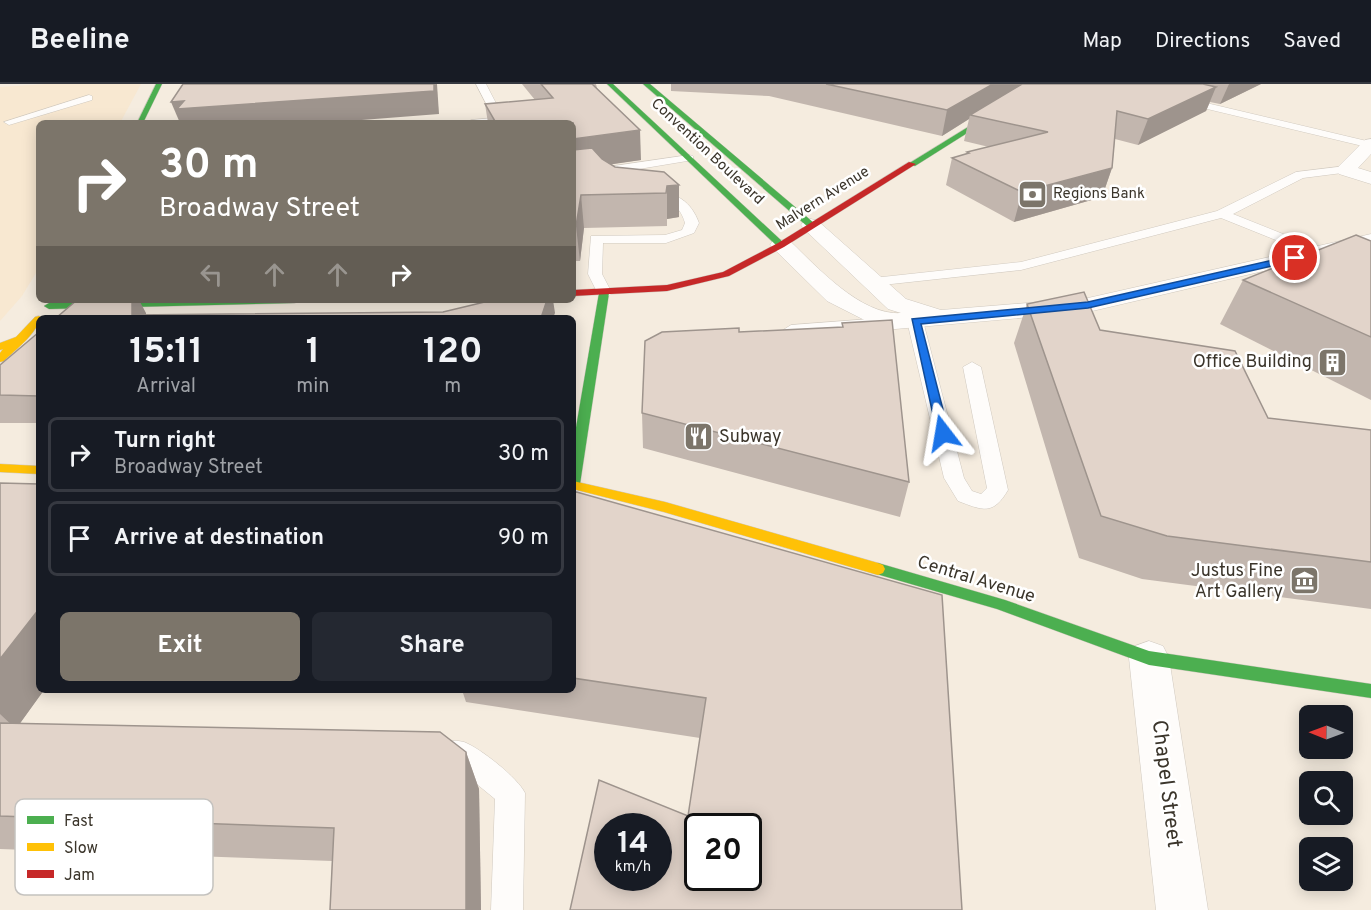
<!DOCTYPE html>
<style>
:root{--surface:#171b24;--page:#242831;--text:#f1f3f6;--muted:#9ea1a6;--line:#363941;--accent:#7c756a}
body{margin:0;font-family:Overpass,sans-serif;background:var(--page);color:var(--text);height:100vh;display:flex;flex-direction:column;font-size:22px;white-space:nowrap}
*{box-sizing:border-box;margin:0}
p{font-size:20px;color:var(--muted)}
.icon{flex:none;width:33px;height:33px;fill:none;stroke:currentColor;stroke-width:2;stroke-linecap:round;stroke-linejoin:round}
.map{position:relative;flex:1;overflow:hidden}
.panel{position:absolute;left:36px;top:231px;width:540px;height:378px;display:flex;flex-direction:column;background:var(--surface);border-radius:9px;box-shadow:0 3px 15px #0003}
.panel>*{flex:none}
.top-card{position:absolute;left:36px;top:36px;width:540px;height:183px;border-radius:9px;box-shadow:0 3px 15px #0003;background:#7c756a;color:#fff;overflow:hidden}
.needle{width:39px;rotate:271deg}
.buttons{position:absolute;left:1299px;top:621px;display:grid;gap:12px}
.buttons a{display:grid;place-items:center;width:54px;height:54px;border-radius:9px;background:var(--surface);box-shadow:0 3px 15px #0003;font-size:30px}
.speed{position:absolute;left:594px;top:729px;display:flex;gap:12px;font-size:30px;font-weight:700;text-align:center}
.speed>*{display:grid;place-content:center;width:78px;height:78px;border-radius:50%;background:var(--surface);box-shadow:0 3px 15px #0003;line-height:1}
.speed small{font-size:15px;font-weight:400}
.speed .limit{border:3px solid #111;border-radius:9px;background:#fff;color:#111}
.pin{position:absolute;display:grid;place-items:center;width:51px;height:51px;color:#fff;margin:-26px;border:3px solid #fff;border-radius:50%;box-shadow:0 2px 6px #0007}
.me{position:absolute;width:66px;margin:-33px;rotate:346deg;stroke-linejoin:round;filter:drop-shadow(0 0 4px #0008)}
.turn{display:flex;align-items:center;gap:21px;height:126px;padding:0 24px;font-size:27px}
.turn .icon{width:78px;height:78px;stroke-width:2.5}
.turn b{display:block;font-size:42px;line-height:51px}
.lanes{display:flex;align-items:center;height:57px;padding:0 24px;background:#0003;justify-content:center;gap:30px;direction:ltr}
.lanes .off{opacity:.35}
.eta{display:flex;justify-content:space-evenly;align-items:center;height:102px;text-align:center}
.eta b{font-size:36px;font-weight:700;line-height:42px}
.cta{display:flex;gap:12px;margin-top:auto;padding:12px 24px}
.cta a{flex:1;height:69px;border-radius:9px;background:var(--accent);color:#fff;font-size:24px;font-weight:700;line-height:69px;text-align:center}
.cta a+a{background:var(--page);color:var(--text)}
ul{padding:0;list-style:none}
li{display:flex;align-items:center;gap:18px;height:75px;margin:0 12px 9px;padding:0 12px;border:3px solid var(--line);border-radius:9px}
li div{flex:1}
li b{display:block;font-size:22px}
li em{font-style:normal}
header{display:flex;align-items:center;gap:36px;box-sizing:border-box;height:84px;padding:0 30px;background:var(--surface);border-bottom:2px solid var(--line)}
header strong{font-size:28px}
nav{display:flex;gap:33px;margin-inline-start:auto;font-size:21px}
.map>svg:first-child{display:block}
</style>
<header>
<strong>Beeline</strong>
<nav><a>Map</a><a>Directions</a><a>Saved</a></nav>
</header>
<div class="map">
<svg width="1371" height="826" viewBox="0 0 1371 826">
<rect width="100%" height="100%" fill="#f5ecdf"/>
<!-- built -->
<path fill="#f8e8d1" d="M 46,0 L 141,0 L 120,39 L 39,39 L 39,184 L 22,212 L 0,237 L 0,3 Z"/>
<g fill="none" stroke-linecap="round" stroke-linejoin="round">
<defs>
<g id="lane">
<path d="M 476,0 L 486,0 L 498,23 L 497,25 L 489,25 Z"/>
<path d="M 89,11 L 92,12 L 92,16 L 9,41 L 4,38 Z"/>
<path d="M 1181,13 L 1371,58 L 1371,64 L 1178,18 L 1178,14 Z"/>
<path d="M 516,32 L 521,35 L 520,37 L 466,39 L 471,36 Z"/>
<path d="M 689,71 L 693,72 L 693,76 L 573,96 L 573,88 Z"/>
<path d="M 1346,82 L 1350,84 L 1350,88 L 1303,94 L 1233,130 L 1323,166 L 1325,169 L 1318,173 L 1221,134 L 1021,186 L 873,202 L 866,198 L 873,194 L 1021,178 L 1217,127 L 1296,88 Z"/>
<path d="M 653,107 C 676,108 691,117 699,139 L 694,149 L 666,159 L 603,159 L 602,190 L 612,209 L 609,212 L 599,212 L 588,190 L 591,152 L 665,151 L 682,146 L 685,139 C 679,118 667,118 649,114 L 649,108 Z"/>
<path d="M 915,232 L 923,237 L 964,394 L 972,407 L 981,410 L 987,404 L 963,283 L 972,278 L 981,283 L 1008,406 C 993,432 982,426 958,417 L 944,394 L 907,237 Z"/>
<path d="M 870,235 L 876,237 L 878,240 L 876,243 L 791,251 L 783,246 L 791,241 Z"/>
<path d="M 441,657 C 449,657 457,656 464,658 C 480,664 518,694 525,709 L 523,826 L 491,826 L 495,715 L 456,683 L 441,683 L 431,679 L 427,670 L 431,661 Z"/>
</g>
<g id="street">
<path d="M 1371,55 L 1371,70 L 1358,84 L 1371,88 L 1371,100 L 1339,90 L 1337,86 L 1339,82 L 1365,56 Z"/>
<path d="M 811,135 L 818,137 L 906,215 L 941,226 L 1088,214 L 1371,150 L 1371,162 L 1088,228 L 884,246 L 827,217 L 770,161 L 773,156 L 789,156 C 816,182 861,232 901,229 L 888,225 L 804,145 L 801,141 L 804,137 Z"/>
<path d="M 1149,557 L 1163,562 L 1169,574 L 1208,826 L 1156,826 L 1129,574 L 1135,562 Z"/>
</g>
<g id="fast">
<path d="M 156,0 L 162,0 L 143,39 L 137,39 Z"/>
<path d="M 607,0 L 613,0 L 784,159 L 784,163 L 778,163 Z"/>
<path d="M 643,0 L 650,0 L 814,139 L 814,143 L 808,143 Z"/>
<path d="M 1038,0 L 1045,0 L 915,82 L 908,80 Z"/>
<path d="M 604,206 L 609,209 L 580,400 L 573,404 L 573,361 L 599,209 Z"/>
<path d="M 173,216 L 300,216 L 295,219 L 49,225 L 44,222 L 49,219 Z"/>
<path d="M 878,479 L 1005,516 L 1149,567 L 1371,600 L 1371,614 L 1149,581 L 997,525 L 873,489 L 871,485 L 873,481 Z"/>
</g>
<g id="slow">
<path d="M 39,232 L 43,234 L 39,234 C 39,248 15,266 4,277 L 0,278 L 0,269 L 3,265 L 0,266 L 0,259 L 16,253 L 35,233 Z"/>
<path d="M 0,380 L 39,382 L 39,390 L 0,388 Z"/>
<path d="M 573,397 L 665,418 L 878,479 L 883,481 L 885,485 L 883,489 L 878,491 L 664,428 L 573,405 Z"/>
</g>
<path id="jam" d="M 909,78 L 916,80 L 784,163 L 729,192 L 667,207 L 573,212 L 573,206 L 667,201 L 723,188 L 778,159 Z"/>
</defs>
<!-- lane casing -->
<use href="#lane" stroke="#d0c9bf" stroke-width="1"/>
<!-- street casing -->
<use href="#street" stroke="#d0c9bf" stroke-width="1"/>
<!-- fast casing -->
<use href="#fast" stroke="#d0c9bf" stroke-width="1"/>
<!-- slow casing -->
<use href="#slow" stroke="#d0c9bf" stroke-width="1"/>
<!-- jam casing -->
<use href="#jam" stroke="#d0c9bf" stroke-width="1"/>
<!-- lane -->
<use href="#lane" fill="#fefcfa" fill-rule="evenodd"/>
<!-- street -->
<use href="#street" fill="#fefcfa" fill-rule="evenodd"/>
<!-- fast -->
<use href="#fast" fill="#4caf50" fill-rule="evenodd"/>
<!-- slow -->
<use href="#slow" fill="#ffc107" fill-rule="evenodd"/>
<!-- jam -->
<use href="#jam" fill="#c62828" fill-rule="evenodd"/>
</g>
<!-- wall -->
<g fill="#c2b6ae">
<path d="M 522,0 L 596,0 L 597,4 L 641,76 L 611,80 L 615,83 L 664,88 L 679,133 L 667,135 L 667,142 L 584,144 L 580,177 L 573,177 L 573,39 L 488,39 L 485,20 L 535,16 Z"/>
<path d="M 671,0 L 1261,0 L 1220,20 L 1210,18 L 1206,27 L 1138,61 L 1115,55 L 1112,84 L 1102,113 L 1014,138 L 946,101 L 952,74 L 966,70 L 967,68 L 989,63 L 964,57 L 969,35 L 942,52 L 769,12 L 671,7 Z"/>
<path d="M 1371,157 L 1371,316 L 1220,240 L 1243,196 Z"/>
<path d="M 1027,220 L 1100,246 L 1268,334 L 1371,346 L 1371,525 L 1142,495 L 1079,474 L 1014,259 Z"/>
<path d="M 842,239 L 909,398 L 900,433 L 643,364 L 642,329 L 739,248 L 842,243 Z"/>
<path d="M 39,248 L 39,339 L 0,339 L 0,281 Z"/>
<path d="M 0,399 L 39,606 L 44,606 L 20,639 L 466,668 L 479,705 L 481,826 L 330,826 L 332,777 L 0,765 Z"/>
<path d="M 573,407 L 962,826 L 688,732 L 700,654 L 466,618 L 462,606 L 573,606 Z"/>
</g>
<!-- shaded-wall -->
<g fill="#9e948d">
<path d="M 437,0 L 439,30 L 323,39 L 180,39 L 171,18 Z"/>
<path d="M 993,0 L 1028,0 L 970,31 L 969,35 L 942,52 L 947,26 Z"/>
<path d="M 1229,0 L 1261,0 L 1220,20 Z"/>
<path d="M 1216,3 L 1206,27 L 1138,61 L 1148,35 Z"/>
<path d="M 640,46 L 641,76 L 573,86 L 573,55 Z"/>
<path d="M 1112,84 L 1102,113 L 1014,138 L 1022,108 Z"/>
<path d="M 679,101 L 679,133 L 667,135 L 667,142 L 667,102 Z"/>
<path d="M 581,111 L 584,144 L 580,177 L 576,142 Z"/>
<path d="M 132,216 L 139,216 L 146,229 L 146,234 L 132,231 Z"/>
<path d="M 547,216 L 553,216 L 555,229 L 553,234 L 541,234 Z"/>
<path d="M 39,525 L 39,606 L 44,606 L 16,645 L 0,630 L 0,575 Z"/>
<path d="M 466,668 L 479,705 L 481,826 L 466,826 Z"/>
</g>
<!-- building -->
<g fill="#e2d4ca" stroke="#9e948d" stroke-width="1.5" fill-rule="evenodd">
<path d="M 183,0 L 434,0 L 434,7 L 177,25 L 184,17 L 171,18 Z"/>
<path d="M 541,0 L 592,0 L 640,46 L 573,55 L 573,39 L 496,39 L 485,20 L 553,14 Z"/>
<path d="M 826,0 L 993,0 L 947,26 Z"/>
<path d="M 1022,0 L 1203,0 L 1216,3 L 1148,35 L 1117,27 L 1112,84 L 1022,108 L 952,74 L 969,69 L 967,68 L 1048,48 L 970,31 Z"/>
<path d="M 592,64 L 602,75 L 615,83 L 664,88 L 679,101 L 667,102 L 666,109 L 581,111 L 576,142 L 573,142 L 573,66 Z"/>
<path d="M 1356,151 L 1371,157 L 1371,253 L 1243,196 Z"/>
<path d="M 1084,208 L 1100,246 L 1235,267 L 1268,334 L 1371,346 L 1371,478 L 1167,452 L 1101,432 L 1027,220 Z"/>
<path d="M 77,216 L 132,216 L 132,231 L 443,228 L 493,216 L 547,216 L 541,234 L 56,234 Z"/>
<path d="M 892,236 L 909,398 L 642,329 L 645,257 L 662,248 L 739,244 L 739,248 L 843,243 L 842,239 Z"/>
<path d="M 39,248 L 39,312 L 0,311 L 0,281 Z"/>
<path d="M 0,399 L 39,400 L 39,525 L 0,575 Z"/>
<path d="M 573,407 L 942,511 L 962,826 L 570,826 L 599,696 L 688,732 L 706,614 L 573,594 ZM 608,742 L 658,742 L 658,794 L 608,794 ZM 698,742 L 748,742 L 748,794 L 698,794 Z"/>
<path d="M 0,639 L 440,648 L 466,668 L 466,826 L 330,826 L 334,744 L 0,732 Z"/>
</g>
<!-- route -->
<path fill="#1a73e8" stroke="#114b97" stroke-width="1.5" d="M 1295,171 L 1300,174 L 1298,176 L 1088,224 L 921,240 L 949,349 L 943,353 L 937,349 L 912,235 L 1088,218 Z"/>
<!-- icons -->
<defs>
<symbol id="bank-square" viewBox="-11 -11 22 22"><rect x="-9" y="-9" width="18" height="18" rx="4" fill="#7c756a" stroke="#fff"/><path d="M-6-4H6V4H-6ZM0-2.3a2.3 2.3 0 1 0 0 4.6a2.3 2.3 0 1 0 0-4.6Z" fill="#fff"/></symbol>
<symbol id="building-square" viewBox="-11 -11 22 22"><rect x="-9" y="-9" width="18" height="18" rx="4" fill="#7c756a" stroke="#fff"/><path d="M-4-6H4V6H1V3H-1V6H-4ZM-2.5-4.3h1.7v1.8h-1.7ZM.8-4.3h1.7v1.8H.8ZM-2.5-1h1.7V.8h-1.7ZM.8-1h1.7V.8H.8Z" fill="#fff"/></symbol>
<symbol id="restaurant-square" viewBox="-11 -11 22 22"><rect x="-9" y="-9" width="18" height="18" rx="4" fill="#7c756a" stroke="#fff"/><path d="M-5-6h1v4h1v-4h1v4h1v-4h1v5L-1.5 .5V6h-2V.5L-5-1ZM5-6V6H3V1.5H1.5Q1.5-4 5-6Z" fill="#fff"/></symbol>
<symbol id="museum-square" viewBox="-11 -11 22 22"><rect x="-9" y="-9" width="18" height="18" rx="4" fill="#7c756a" stroke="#fff"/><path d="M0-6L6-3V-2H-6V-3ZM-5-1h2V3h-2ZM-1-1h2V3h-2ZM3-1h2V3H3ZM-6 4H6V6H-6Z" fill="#fff"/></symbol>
</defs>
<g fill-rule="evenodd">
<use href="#bank-square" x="1016" y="94" width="33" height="33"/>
<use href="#building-square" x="1316" y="262" width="33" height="33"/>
<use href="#restaurant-square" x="682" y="336" width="33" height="33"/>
<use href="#museum-square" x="1288" y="480" width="33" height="33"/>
</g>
<g text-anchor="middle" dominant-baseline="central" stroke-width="5" stroke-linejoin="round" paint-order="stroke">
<!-- far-street labels -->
<g font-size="15" fill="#3b352b" stroke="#fff">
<text transform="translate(707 68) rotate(43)">Convention Boulevard</text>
<text transform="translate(823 115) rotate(-32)">Malvern Avenue</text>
</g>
<!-- far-poi labels -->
<g font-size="15" fill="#3b352b" stroke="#fff" text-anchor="start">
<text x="1053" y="110">Regions Bank</text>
</g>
<!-- poi labels -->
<g font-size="18" fill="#3b352b" stroke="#fff" text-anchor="end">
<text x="1312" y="278">Office Building</text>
<text x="719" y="353" text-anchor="start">Subway</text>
<text x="1283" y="487">Justus Fine<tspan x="1283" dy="21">Art Gallery</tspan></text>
</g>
<!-- street labels -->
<g font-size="18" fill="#3b352b" stroke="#fff">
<text transform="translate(976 496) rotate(17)">Central Avenue</text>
</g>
<!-- near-street labels -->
<g font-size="21" fill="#3b352b" stroke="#fff">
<text transform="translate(1166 700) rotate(83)">Chapel Street</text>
</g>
</g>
<!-- legend -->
<rect x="15" y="715" width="198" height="96" rx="9" fill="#fff" stroke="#c4c2bf" stroke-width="1.5"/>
<rect x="27" y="732" width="27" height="8" fill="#4caf50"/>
<rect x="27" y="759" width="27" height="8" fill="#ffc107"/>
<rect x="27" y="786" width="27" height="8" fill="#c62828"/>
<g font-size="16" fill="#3b352b">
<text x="64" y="742">Fast</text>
<text x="64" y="769">Slow</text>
<text x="64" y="796">Jam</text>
</g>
</svg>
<div class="buttons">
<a><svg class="needle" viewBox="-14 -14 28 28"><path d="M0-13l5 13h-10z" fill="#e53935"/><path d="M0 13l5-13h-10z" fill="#9ea1a6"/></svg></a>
<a><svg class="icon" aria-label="search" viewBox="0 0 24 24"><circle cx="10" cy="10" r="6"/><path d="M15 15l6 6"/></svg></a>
<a><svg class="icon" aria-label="layers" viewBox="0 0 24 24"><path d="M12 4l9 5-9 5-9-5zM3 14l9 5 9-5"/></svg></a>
</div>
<div class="speed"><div>14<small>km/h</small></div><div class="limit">20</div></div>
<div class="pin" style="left:1295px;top:174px;background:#d93025"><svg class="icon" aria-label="arrive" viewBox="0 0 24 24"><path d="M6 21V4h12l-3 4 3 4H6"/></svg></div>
<svg class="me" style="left:943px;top:349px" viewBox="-20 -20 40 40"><path d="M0-17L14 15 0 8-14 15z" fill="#1a73e8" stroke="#fff" stroke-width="4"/></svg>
<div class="top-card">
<div class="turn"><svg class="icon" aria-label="right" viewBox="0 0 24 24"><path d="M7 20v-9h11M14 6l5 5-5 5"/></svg><div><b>30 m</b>Broadway Street</div></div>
<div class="lanes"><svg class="icon off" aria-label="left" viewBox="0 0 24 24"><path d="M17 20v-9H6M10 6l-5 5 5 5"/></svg><svg class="icon off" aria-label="ahead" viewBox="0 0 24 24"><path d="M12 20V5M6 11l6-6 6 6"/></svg><svg class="icon off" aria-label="ahead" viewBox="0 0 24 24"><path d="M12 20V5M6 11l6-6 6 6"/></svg><svg class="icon" aria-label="right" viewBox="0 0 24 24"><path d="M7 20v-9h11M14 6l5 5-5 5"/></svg></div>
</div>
<section class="panel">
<div class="eta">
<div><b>15:11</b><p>Arrival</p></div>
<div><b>1</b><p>min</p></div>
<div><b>120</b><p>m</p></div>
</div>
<ul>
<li><svg class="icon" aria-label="right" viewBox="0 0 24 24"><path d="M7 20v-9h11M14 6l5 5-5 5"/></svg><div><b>Turn right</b><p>Broadway Street</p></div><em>30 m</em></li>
<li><svg class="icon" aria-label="arrive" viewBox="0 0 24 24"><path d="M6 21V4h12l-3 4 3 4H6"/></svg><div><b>Arrive at destination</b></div><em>90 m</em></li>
</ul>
<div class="cta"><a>Exit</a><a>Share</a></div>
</section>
</div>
